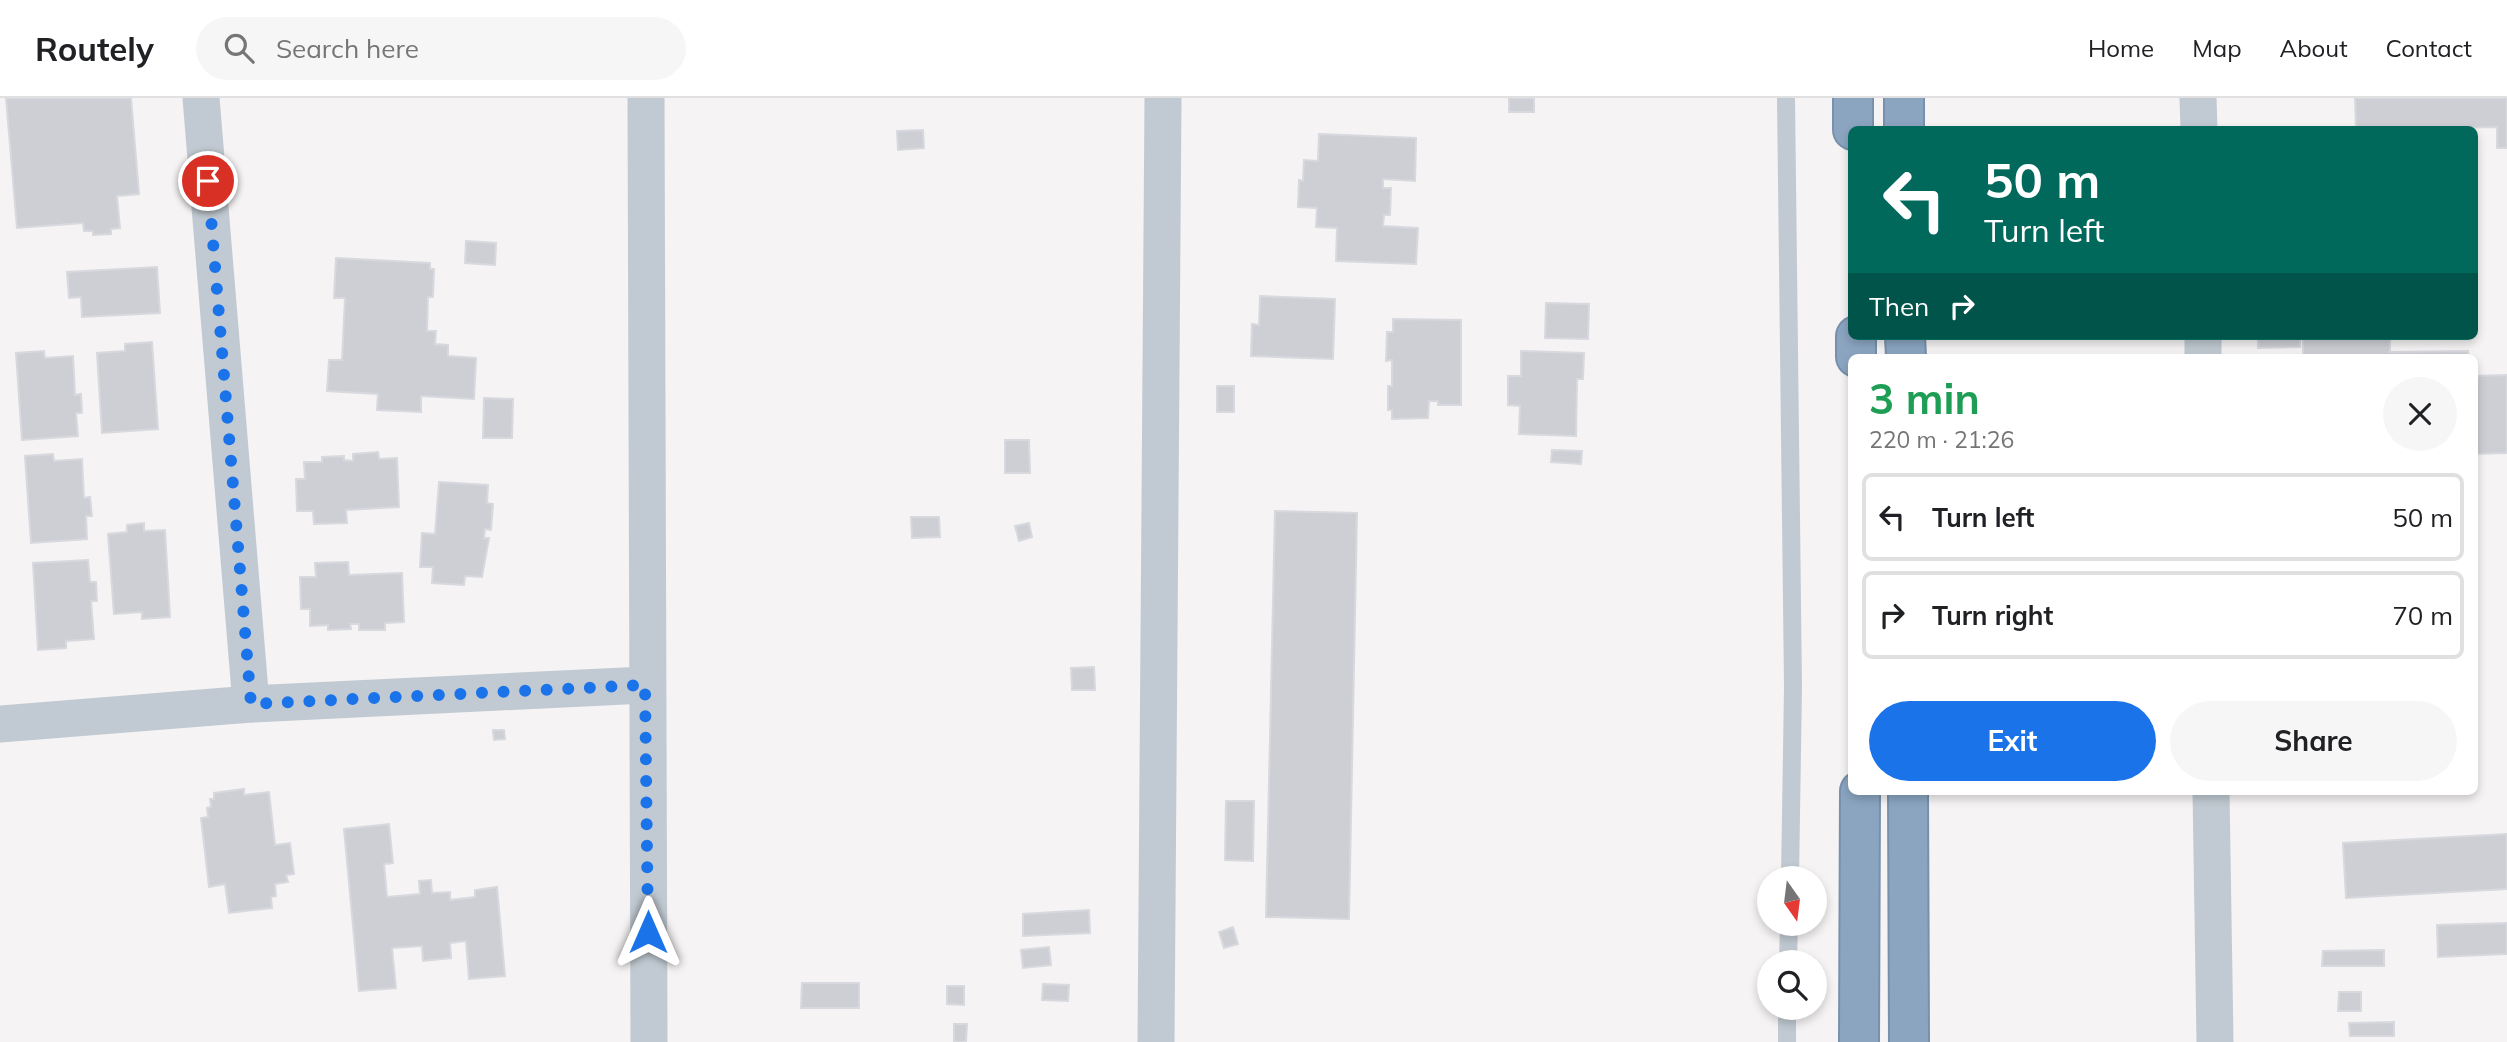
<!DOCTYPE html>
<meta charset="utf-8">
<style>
:root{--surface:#fff;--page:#f6f6f6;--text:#202124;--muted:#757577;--line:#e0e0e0;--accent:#1a73e8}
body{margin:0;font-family:Mulish,sans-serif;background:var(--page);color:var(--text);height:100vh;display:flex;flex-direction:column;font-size:26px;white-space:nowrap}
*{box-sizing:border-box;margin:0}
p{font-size:23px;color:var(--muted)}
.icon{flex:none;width:38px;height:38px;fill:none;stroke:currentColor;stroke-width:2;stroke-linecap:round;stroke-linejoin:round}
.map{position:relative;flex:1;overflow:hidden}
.sheet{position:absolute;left:1848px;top:256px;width:630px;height:441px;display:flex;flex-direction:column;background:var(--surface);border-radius:10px;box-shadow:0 4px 10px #0003}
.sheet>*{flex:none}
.hud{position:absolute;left:1848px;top:28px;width:630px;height:214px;border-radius:10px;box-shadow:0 4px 10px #0003;background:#00695c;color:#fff;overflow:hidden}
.needle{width:46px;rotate:166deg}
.fabs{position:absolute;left:1757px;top:768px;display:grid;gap:14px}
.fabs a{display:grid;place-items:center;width:70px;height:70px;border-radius:50%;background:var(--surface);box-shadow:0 4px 10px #0003;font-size:35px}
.pin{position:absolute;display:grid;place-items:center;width:60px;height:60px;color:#fff;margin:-30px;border:4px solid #fff;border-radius:50%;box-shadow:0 2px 7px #0007}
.me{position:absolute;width:77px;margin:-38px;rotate:0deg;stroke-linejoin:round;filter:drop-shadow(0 0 5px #0008)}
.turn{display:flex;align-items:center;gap:24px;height:147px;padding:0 21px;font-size:32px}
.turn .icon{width:91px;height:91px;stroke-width:2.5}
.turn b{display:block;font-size:49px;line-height:60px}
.then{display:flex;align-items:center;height:66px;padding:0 21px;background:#0003;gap:14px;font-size:26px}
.round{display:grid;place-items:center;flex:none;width:74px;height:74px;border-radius:37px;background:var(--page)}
.headline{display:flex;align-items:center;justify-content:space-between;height:119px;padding:0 21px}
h1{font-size:42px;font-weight:700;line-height:52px;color:#1e9e55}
.cta{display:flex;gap:14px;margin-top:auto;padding:14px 21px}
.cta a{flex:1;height:80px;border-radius:42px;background:var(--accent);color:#fff;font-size:28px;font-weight:700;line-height:80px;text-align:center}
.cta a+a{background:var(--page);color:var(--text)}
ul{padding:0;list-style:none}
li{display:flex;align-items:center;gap:21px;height:88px;margin:0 14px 10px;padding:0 7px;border:4px solid var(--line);border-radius:10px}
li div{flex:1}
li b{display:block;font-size:26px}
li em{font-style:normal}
header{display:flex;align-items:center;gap:42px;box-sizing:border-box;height:98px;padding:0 35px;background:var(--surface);border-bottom:2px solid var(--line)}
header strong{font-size:33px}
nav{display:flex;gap:38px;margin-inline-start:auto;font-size:24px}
.search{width:490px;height:63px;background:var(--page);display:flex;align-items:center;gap:18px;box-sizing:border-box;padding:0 24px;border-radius:38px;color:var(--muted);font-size:26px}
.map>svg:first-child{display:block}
</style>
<header>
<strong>Routely</strong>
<div class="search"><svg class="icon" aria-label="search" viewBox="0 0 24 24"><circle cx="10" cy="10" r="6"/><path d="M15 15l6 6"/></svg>Search here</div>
<nav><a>Home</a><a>Map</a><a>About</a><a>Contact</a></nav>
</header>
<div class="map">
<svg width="2507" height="944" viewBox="0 0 2507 944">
<rect width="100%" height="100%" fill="#f5f3f3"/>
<!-- building -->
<g fill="#cdcfd5" stroke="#d7d9de" stroke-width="2">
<path d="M 6,0 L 131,0 L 139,96 L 117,98 L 120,130 L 111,131 L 111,136 L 93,137 L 93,133 L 84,133 L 83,125 L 17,130 Z"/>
<rect x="1509" y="0" width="25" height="14"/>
<path d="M 2355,0 L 2507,0 L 2507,50 L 2497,50 L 2497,29 L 2356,32 Z"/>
<path d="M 923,32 L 924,50 L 898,52 L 897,33 Z"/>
<path d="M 1319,36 L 1416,40 L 1415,83 L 1383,81 L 1383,90 L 1391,90 L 1390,117 L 1384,117 L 1383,128 L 1418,130 L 1416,166 L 1336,163 L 1337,130 L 1316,129 L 1317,110 L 1298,109 L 1299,82 L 1303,83 L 1304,62 L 1318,63 Z"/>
<path d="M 466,143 L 496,145 L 495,167 L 465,165 Z"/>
<path d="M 336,160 L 430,165 L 430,171 L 434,171 L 433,199 L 428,199 L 427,233 L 436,233 L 435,246 L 448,247 L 448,258 L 476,260 L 474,301 L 421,298 L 421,314 L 377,312 L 378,296 L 327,293 L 329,262 L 342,262 L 345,200 L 334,200 Z"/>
<path d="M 157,169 L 160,215 L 82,219 L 81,199 L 69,200 L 67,174 Z"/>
<path d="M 1260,198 L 1335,201 L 1333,261 L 1251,258 L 1252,226 L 1259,227 Z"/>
<path d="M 1546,205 L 1589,206 L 1588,241 L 1545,240 Z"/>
<path d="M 1393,221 L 1461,222 L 1461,307 L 1438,307 L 1438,303 L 1429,303 L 1428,320 L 1392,321 L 1392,312 L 1388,312 L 1388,288 L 1392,288 L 1392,262 L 1386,263 L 1387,234 L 1393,234 Z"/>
<path d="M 2258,238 L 2300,238 L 2300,249 L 2258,250 Z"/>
<path d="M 2303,238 L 2390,238 L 2390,254 L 2468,253 L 2469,259 L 2303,259 Z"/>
<path d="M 152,244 L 158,331 L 102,335 L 97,255 L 125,253 L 125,246 Z"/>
<path d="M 44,253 L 45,260 L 73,258 L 75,297 L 81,296 L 82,315 L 76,315 L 78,338 L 22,342 L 16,255 Z"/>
<path d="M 1521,253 L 1584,255 L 1583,281 L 1577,281 L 1576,338 L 1519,336 L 1520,308 L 1508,307 L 1508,278 L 1521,278 Z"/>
<path d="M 2507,277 L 2507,355 L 2474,356 L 2474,278 Z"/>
<rect x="1217" y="288" width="17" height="26"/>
<path d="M 484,300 L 513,301 L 512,340 L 483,340 Z"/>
<path d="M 1005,342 L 1029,342 L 1030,375 L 1005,375 Z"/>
<path d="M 1552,352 L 1582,353 L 1581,366 L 1551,364 Z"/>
<path d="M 378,354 L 379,361 L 397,360 L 399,409 L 346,412 L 347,425 L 314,426 L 313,413 L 297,413 L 296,381 L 305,381 L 304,364 L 322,364 L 322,359 L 344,358 L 344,362 L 353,363 L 353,356 Z"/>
<path d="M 53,356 L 54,363 L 82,361 L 84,400 L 90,399 L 92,418 L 86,418 L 87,441 L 31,445 L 25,358 Z"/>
<path d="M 439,384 L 488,387 L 487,405 L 493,406 L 491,432 L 485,431 L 484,440 L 489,440 L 482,479 L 465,478 L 464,487 L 432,485 L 433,469 L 420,469 L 422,435 L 435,436 Z"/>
<path d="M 1275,413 L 1357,415 L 1349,821 L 1266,819 Z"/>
<path d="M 911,419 L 939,419 L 940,439 L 912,440 Z"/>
<path d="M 144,425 L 144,433 L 165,432 L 170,519 L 142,521 L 142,514 L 114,516 L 108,436 L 127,434 L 127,427 Z"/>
<path d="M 1029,425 L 1032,439 L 1019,443 L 1015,428 Z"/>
<path d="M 88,462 L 90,484 L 96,484 L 97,503 L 91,503 L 94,541 L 66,543 L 66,550 L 38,552 L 33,465 Z"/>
<path d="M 348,464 L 349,477 L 402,475 L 404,524 L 385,525 L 385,532 L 359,532 L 359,526 L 350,526 L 351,531 L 328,532 L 328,527 L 310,528 L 310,511 L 301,511 L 300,479 L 316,479 L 315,465 Z"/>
<path d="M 1094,569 L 1095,592 L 1072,592 L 1071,570 Z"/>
<path d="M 493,632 L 504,632 L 505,641 L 494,642 Z"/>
<path d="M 244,691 L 244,697 L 269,694 L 275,747 L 290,745 L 294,776 L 286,777 L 288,784 L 275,786 L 276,798 L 271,799 L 272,810 L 229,815 L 225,786 L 209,789 L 201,720 L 208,719 L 207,710 L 211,709 L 210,701 L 214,701 L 214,695 Z"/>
<path d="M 1226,703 L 1254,703 L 1253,763 L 1225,762 Z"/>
<path d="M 389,726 L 393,765 L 384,766 L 387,799 L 420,796 L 419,783 L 431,782 L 432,795 L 450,794 L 450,802 L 475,799 L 475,792 L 497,789 L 505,878 L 469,881 L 466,843 L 450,845 L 451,860 L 423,863 L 422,848 L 392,850 L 396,890 L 359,893 L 344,731 Z"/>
<path d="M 2507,736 L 2507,791 L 2346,800 L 2343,745 Z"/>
<path d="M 1089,812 L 1090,835 L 1023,838 L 1023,816 Z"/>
<path d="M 2507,825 L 2507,856 L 2438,859 L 2437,827 Z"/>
<path d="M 1233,829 L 1238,846 L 1224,850 L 1219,834 Z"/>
<path d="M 1049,849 L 1051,867 L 1023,870 L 1021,852 Z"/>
<path d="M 2384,852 L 2384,868 L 2322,868 L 2323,853 Z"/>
<path d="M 802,885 L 859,885 L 859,910 L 801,910 Z"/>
<path d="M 1043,886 L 1069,887 L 1068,903 L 1042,902 Z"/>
<path d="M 947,888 L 964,888 L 964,907 L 947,906 Z"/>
<path d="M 2339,894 L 2361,894 L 2361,913 L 2338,913 Z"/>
<path d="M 2394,924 L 2394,938 L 2350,938 L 2349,925 Z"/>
<path d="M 954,926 L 967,926 L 966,944 L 954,944 Z"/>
</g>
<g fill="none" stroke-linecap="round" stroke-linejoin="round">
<defs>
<g id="highway">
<path d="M 1853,0 L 1853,32"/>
<path d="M 1904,0 L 1904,32"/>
<path d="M 1856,238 L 1856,259"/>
<path d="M 1905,238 L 1906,259"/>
<path d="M 1908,693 L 1909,944"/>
<path d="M 1859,944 L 1860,693"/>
</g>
</defs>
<!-- highway casing -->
<use href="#highway" stroke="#7690ad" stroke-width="42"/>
<!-- lane -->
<g stroke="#c1cad2" stroke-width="18">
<path d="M 1786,0 L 1793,589 L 1790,780"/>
<path d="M 1788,864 L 1789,826"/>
<path d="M 1787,944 L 1787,910"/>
</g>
<!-- street -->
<g stroke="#c1cad2" stroke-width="37">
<path d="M 201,0 L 251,606"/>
<path d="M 646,0 L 649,944"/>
<path d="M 2198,0 L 2199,32"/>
<path d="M 2203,238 L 2203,259"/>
<path d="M 0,626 L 251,606 L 645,587"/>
<path d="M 2211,693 L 2215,944"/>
<path d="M 1156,944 L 1163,0"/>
</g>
<!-- highway -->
<use href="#highway" stroke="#8ba5c1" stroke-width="38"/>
</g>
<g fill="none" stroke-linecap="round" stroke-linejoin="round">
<!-- route -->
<path stroke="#1a73e8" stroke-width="12" stroke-dasharray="0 21.6" d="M 208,83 L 251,606 L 645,587 L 648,834"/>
</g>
</svg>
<div class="fabs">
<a><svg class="needle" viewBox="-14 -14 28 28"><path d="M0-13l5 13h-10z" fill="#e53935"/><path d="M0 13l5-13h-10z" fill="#757577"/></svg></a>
<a><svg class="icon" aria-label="search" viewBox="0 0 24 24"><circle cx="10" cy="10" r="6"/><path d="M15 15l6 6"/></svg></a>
</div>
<div class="pin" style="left:208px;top:83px;background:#d93025"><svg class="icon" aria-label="arrive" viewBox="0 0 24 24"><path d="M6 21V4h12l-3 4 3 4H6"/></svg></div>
<svg class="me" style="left:648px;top:834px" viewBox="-20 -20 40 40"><path d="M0-17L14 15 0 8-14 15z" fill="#1a73e8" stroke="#fff" stroke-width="4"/></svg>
<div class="hud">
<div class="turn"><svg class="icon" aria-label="left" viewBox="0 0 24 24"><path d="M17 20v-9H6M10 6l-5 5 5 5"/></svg><div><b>50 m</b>Turn left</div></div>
<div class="then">Then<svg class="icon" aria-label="right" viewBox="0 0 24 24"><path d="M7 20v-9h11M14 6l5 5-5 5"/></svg></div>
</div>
<section class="sheet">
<div class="headline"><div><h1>3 min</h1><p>220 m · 21:26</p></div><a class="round"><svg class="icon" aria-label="close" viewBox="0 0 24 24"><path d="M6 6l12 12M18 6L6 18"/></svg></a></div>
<ul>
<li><svg class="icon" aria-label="left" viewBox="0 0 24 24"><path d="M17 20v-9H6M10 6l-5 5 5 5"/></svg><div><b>Turn left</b></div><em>50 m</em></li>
<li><svg class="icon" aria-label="right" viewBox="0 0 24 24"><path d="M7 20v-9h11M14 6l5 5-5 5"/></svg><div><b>Turn right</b></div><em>70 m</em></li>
</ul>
<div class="cta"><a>Exit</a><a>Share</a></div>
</section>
</div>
